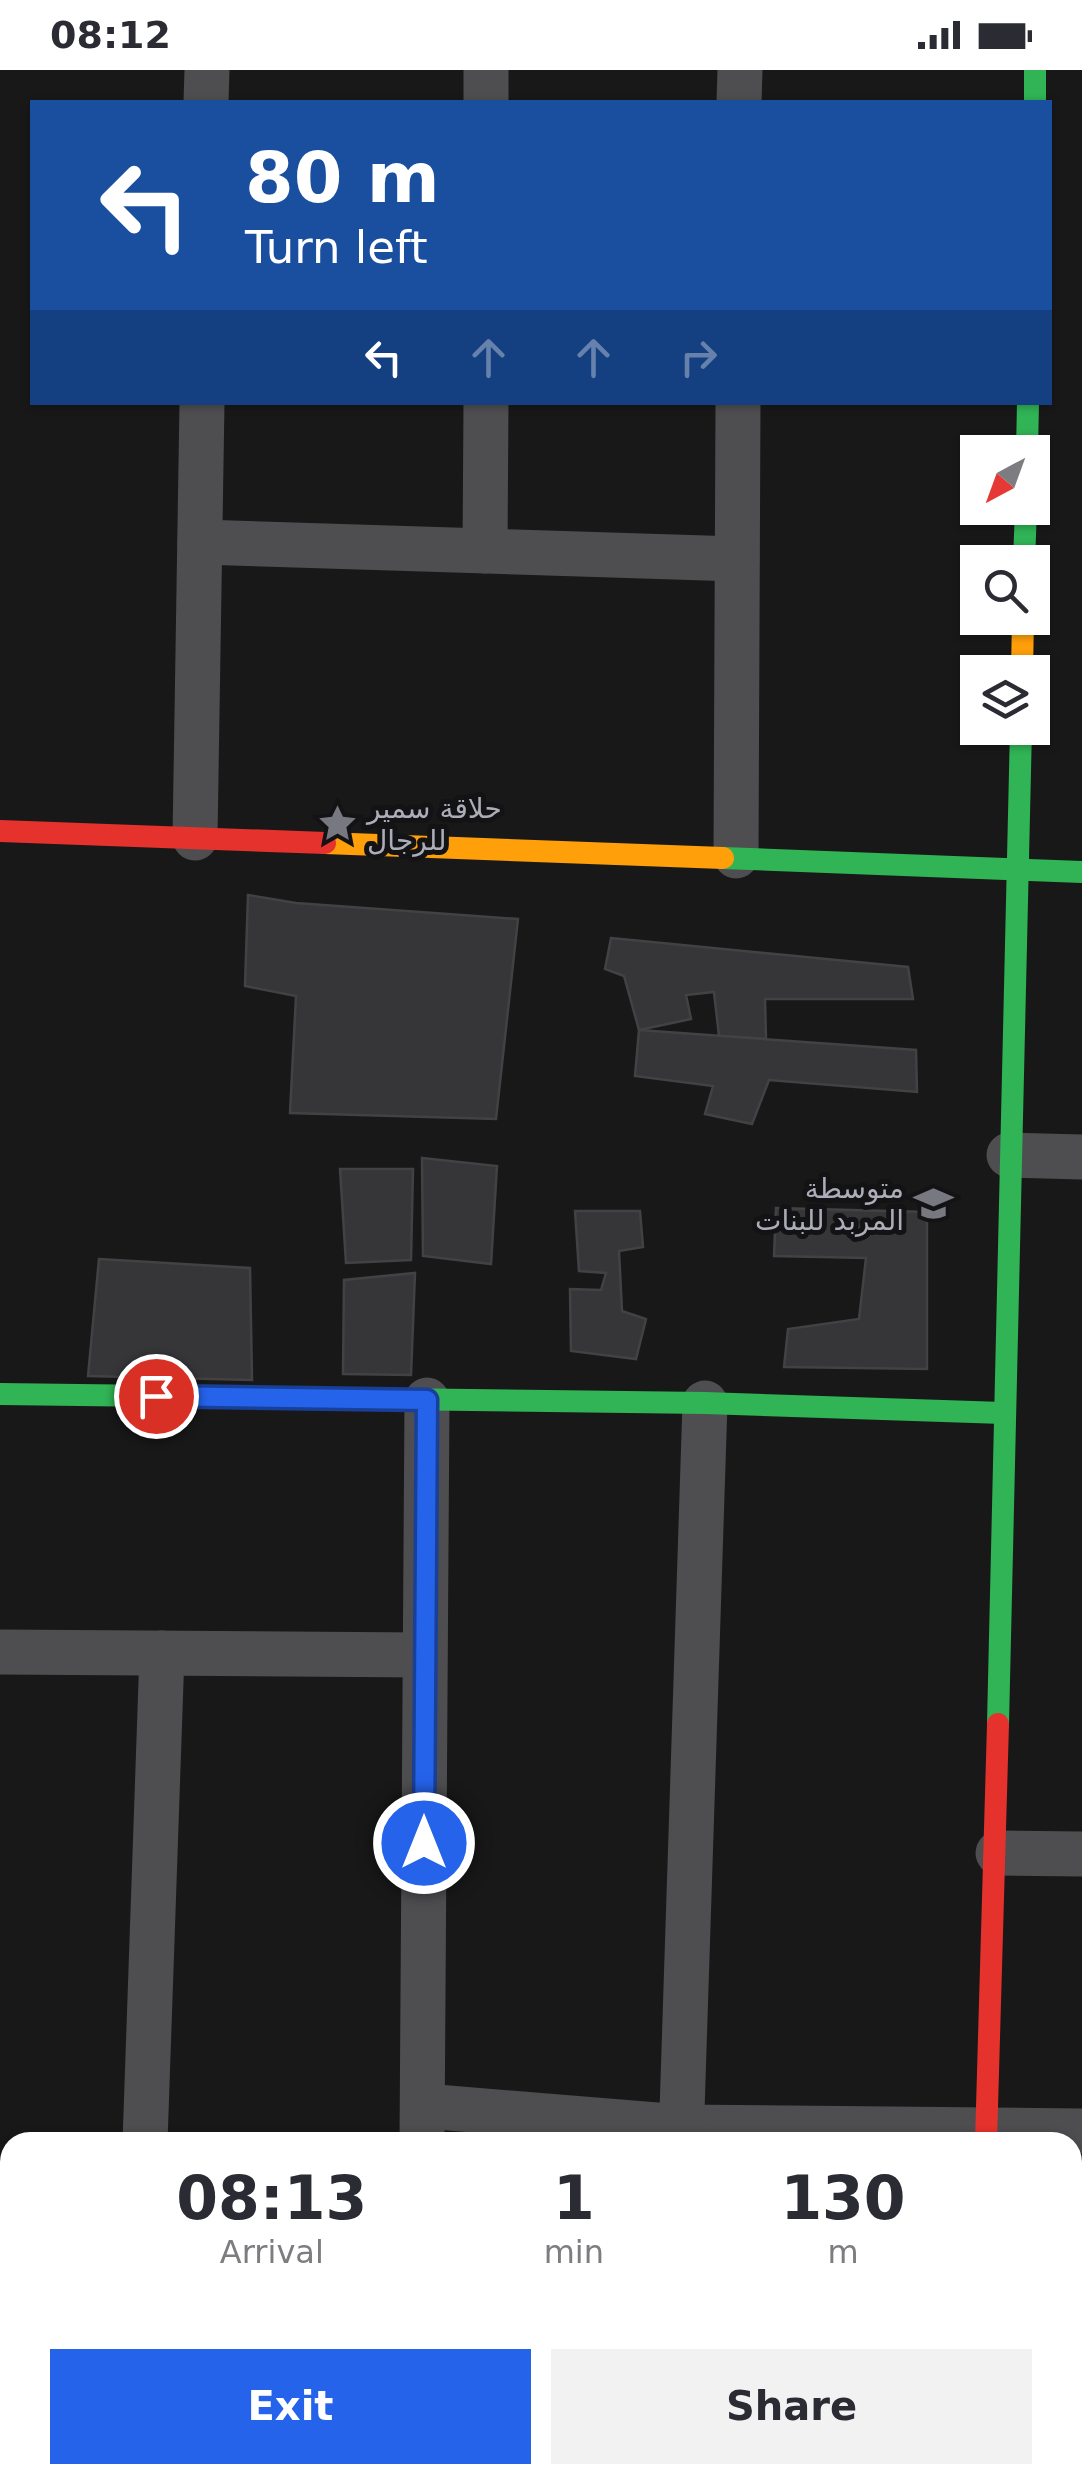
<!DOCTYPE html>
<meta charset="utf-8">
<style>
:root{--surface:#fff;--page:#f2f2f3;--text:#2b2b33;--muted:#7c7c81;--accent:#2563eb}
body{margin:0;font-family:"DejaVu Sans",Cairo,sans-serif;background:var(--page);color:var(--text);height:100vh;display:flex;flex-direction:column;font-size:38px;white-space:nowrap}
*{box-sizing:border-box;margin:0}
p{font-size:32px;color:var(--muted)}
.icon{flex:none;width:55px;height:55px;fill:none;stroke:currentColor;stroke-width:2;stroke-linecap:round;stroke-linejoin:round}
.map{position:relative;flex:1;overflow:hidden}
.side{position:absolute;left:0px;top:2062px;width:1082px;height:352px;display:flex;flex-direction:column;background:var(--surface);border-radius:30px 30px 0 0;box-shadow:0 2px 8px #0004}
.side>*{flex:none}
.hud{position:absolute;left:30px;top:30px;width:1022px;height:305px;border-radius:0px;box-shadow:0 2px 8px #0004;background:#1a4fa0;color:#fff;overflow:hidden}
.needle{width:65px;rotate:221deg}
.buttons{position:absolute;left:960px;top:365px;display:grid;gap:20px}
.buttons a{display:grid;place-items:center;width:90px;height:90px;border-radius:0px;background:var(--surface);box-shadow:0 2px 8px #0004;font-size:50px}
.pin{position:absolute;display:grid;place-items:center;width:85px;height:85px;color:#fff;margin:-42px;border:5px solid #fff;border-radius:50%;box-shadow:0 2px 10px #0007}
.me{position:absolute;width:110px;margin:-55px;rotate:0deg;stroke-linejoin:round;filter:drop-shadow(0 0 8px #0008)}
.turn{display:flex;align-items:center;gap:35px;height:210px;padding:0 50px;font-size:45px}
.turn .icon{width:130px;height:130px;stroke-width:2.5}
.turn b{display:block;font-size:70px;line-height:85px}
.lanes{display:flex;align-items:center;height:95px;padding:0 50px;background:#0003;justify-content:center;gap:50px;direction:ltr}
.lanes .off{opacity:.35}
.eta{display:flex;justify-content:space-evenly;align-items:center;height:170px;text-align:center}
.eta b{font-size:60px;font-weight:700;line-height:70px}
.action{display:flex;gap:20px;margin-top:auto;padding:20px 50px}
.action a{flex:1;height:115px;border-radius:0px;background:var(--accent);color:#fff;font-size:40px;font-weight:700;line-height:115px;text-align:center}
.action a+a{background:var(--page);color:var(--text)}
.status{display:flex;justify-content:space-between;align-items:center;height:70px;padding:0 50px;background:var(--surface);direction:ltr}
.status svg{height:28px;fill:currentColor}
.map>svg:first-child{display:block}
</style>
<div class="status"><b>08:12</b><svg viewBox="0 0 49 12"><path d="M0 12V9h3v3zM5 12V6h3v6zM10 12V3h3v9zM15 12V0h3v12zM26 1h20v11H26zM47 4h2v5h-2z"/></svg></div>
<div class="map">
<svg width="1082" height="2413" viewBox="0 0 1082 2413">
<rect width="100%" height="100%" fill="#181819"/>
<!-- building -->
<g fill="#363638" stroke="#424245" stroke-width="2.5">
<path d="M 248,825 L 296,833 L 518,849 L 496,1049 L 290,1043 L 296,926 L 245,916 Z"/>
<path d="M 611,868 L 908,897 L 913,929 L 765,929 L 766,969 L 719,966 L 714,922 L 686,925 L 691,949 L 639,960 L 624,906 L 605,899 Z"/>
<path d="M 639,960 L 916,980 L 917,1022 L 769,1010 L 752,1054 L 705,1044 L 713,1016 L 635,1006 Z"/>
<path d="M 422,1088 L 497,1096 L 491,1194 L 423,1186 Z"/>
<path d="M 340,1099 L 413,1099 L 411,1190 L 346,1193 Z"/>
<path d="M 776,1138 L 927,1142 L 927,1299 L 784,1297 L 788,1259 L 859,1249 L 866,1188 L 774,1186 Z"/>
<path d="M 575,1141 L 640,1141 L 643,1177 L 619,1181 L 622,1241 L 646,1249 L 636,1289 L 571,1281 L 570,1219 L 601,1220 L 606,1203 L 579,1201 Z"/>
<path d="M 99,1189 L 250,1198 L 252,1310 L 88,1306 Z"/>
<path d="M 415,1203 L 411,1305 L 343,1304 L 344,1210 Z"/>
</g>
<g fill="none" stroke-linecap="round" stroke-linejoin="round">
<!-- street -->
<g stroke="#4e4e51" stroke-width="45">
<path d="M 206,32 L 207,0"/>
<path d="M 486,32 L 486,0"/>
<path d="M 739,32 L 740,0"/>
<path d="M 200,472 L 737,489"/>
<path d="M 485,481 L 486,332"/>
<path d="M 195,768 L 202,332"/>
<path d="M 736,786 L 738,332"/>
<path d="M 1009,1085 L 1082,1087"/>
<path d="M 0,1582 L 424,1585"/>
<path d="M 998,1783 L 1082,1784"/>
<path d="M 424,2036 L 681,2057 L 1082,2061"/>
<path d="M 145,2072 L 162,1583"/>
<path d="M 422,2072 L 427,1330"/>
<path d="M 681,2072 L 705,1333"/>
<path d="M 0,2211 L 10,2211"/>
<path d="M 411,2413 L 411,2405"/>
<path d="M 675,2413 L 675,2405"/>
</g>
<!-- fast -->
<g stroke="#30b455" stroke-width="22">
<path d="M 1035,0 L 1035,32"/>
<path d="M 1027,382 L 1028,332"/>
<path d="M 1024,492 L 1026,438"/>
<path d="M 723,788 L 1082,802"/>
<path d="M 0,1324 L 705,1333 L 1003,1343"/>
<path d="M 998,1654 L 1021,658"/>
<path d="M 974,2413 L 975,2405"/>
</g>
<!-- slow -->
<g stroke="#ff9f0a" stroke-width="22">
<path d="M 1022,602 L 1023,548"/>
<path d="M 325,773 L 723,788"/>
</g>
<!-- jam -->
<g stroke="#e5322d" stroke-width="22">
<path d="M 0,761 L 325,773"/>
<path d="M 986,2072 L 998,1654"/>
</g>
</g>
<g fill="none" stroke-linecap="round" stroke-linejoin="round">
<defs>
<path id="route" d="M 156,1326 L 427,1330 L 424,1773"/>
</defs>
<!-- route casing -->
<use href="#route" stroke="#184099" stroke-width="25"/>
<!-- route -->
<use href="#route" stroke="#2563eb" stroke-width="18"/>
</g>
<!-- icons -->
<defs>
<symbol id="sight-bare" viewBox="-9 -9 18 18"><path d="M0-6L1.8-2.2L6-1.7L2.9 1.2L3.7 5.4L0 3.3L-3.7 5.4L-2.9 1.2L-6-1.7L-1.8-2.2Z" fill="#787980" stroke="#131315" stroke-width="2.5" paint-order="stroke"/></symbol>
<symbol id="school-bare" viewBox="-9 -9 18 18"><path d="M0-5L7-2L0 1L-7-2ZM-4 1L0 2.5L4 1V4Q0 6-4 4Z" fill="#787980" stroke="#131315" stroke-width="2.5" paint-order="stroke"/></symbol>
</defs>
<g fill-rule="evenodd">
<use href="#sight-bare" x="310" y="726" width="55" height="55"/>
<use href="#school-bare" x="906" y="1106" width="55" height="55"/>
</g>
<g text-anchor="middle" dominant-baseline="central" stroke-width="10" stroke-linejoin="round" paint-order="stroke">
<!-- poi labels -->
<g font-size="28" fill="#acadb8" stroke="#131315" text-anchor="start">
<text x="367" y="738">حلاقة سمير<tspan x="367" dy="32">للرجال</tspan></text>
<text x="904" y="1118" text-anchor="end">متوسطة<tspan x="904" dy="32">المربد للبنات</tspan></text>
</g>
</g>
</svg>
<div class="buttons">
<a><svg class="needle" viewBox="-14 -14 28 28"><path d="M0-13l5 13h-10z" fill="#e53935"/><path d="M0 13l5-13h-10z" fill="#7c7c81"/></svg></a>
<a><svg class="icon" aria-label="search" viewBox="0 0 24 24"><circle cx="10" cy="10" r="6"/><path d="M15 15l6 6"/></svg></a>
<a><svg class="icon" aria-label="layers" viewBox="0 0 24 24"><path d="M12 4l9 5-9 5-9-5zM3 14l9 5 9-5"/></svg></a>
</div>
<div class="pin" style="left:156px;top:1326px;background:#d93025"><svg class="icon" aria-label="arrive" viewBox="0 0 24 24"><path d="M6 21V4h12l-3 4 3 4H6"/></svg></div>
<svg class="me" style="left:424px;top:1773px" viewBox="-20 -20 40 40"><circle r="17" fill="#2563eb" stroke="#fff" stroke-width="3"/><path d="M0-11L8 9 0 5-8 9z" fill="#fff"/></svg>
<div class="hud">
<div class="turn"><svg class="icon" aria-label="left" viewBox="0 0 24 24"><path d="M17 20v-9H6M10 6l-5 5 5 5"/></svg><div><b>80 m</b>Turn left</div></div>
<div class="lanes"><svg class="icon" aria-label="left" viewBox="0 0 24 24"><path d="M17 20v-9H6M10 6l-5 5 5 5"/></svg><svg class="icon off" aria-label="ahead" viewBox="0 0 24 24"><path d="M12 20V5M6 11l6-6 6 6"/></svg><svg class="icon off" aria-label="ahead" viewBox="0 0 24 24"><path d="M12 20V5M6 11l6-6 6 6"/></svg><svg class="icon off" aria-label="right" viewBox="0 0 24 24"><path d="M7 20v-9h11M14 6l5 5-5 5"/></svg></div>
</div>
<section class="side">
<div class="eta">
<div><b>08:13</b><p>Arrival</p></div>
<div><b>1</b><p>min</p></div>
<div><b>130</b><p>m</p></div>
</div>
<div class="action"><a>Exit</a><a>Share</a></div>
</section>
</div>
